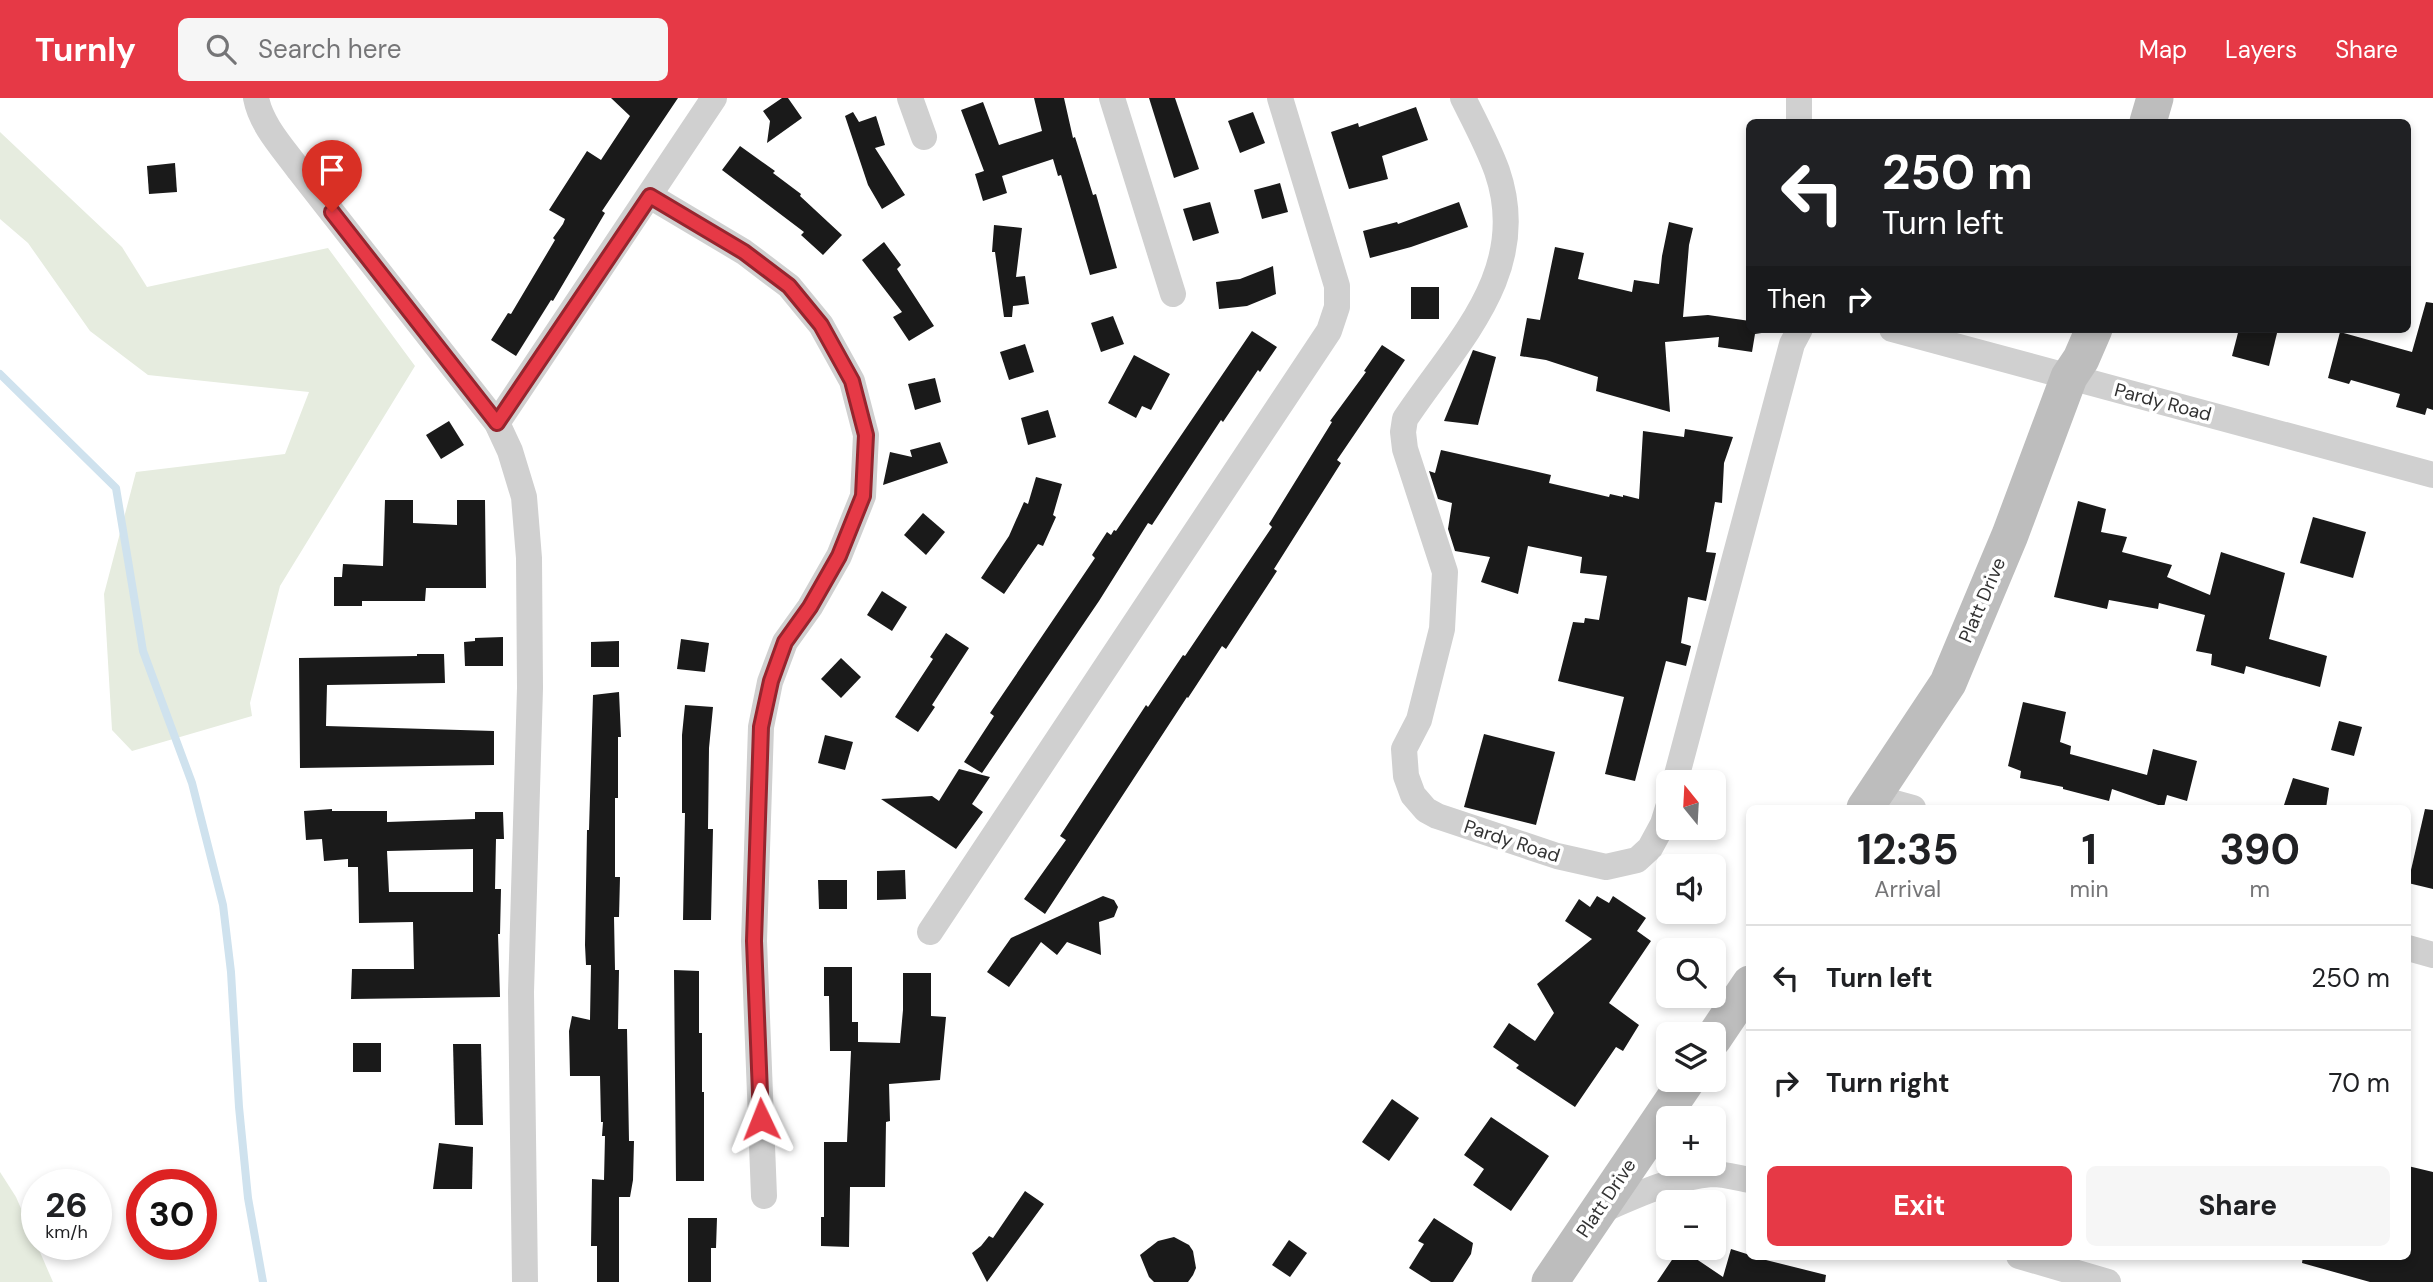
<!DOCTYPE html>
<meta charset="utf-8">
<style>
:root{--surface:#fff;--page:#f6f6f6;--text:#202124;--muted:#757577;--line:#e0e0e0;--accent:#e63946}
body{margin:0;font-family:"DM Sans",sans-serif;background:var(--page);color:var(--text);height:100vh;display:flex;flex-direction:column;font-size:26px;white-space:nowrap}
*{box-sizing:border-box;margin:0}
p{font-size:23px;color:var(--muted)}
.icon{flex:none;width:38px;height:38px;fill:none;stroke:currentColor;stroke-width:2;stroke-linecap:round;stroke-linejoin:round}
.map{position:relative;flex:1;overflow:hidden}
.side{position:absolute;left:1746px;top:707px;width:665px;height:455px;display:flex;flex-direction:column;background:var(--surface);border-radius:10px;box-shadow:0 4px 10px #0003}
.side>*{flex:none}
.banner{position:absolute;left:1746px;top:21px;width:665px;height:214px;border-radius:10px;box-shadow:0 4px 10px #0003;background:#202124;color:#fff;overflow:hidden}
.needle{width:46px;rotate:342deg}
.controls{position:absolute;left:1656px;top:672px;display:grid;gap:14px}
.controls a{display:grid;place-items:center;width:70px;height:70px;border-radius:10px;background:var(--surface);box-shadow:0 4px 10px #0003;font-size:35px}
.speed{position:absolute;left:21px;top:1071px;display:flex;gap:14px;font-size:35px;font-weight:700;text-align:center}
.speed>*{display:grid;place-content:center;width:91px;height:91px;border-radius:50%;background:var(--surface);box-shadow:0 4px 10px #0003;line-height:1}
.speed small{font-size:18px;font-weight:400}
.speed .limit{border:10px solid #d22;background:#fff;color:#111}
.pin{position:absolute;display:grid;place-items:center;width:60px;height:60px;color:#fff;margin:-72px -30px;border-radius:50% 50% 50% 0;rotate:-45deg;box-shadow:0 0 7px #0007}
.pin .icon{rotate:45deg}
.me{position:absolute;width:77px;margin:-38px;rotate:358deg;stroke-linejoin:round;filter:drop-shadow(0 0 5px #0008)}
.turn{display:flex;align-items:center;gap:24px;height:147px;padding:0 21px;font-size:32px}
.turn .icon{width:91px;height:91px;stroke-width:2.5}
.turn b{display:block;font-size:49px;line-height:60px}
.then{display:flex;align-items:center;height:66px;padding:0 21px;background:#0003;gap:14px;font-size:26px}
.eta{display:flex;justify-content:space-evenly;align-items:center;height:119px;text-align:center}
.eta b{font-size:42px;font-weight:700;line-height:49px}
.button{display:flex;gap:14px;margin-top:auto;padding:14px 21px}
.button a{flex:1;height:80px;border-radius:10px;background:var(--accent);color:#fff;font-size:28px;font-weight:700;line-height:80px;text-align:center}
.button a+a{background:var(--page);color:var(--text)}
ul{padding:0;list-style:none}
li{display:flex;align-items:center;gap:21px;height:105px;padding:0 21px;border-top:2px solid var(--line)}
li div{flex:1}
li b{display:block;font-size:26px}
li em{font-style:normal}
header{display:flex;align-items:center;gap:42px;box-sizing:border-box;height:98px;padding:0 35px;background:var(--accent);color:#fff}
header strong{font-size:33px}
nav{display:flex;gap:38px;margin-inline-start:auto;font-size:24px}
.search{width:490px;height:63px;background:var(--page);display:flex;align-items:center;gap:18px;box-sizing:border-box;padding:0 24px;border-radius:10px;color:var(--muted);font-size:26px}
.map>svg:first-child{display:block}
</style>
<header>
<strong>Turnly</strong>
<div class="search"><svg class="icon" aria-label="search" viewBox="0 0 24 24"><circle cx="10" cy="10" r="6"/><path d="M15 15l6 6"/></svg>Search here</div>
<nav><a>Map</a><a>Layers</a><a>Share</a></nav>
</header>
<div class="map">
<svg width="2433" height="1184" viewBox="0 0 2433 1184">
<rect width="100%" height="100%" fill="#fff"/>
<!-- green -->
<g fill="#e6ecdf">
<path d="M 0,34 L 122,149 L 147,189 L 328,150 L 415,268 L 280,488 L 250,605 L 252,618 L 132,653 L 112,632 L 104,496 L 136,374 L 285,356 L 309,294 L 148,277 L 90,233 L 28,145 L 0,121 Z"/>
<path d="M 0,1074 L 16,1099 L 53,1184 L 0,1184 Z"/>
</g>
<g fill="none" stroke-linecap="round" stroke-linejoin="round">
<!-- stream -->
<path stroke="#cfe2ee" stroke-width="8" d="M 0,276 L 116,390 L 143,553 L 192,685 L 223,807 L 231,874 L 239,1009 L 248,1100 L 263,1184"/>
</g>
<!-- building -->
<g fill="#1a1a1a" fill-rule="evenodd">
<path d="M 611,0 L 678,0 L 602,113 L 605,115 L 553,203 L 551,202 L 516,258 L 491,242 L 508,215 L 511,216 L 555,142 L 553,140 L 563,126 L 565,121 L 549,112 L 587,53 L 601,62 L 630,18 Z"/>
<path d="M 782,0 L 788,0 L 802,20 L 767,45 L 770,23 L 763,13 Z"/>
<path d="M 1034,0 L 1064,0 L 1073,40 L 1075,39 L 1093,97 L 1096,96 L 1117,170 L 1090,177 L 1061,77 L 1058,78 L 1053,61 L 1002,78 L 1007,95 L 983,103 L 975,76 L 984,73 L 961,12 L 983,4 L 999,47 L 1042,33 Z"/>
<path d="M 1149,0 L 1175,0 L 1199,71 L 1174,80 Z"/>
<path d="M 1416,9 L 1428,42 L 1382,58 L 1388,81 L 1349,91 L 1331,34 L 1358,25 L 1359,29 Z"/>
<path d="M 853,14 L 859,24 L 876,18 L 885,47 L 875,50 L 905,97 L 882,111 L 868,87 L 845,18 Z"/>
<path d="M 1253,14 L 1265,45 L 1240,55 L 1228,23 Z"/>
<path d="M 740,48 L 775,73 L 773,75 L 801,96 L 800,98 L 842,137 L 823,157 L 801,137 L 804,134 L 722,72 Z"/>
<path d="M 175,65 L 177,94 L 149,96 L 147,68 Z"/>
<path d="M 1280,85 L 1288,114 L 1262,121 L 1254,92 Z"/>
<path d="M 1210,104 L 1219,135 L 1193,143 L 1183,111 Z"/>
<path d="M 1459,104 L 1468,129 L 1411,149 L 1370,160 L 1363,133 L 1397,124 L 1398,126 Z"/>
<path d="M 1669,124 L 1693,130 L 1689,147 L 1683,219 L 1708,217 L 1750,223 L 1750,231 L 1769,231 L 1768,234 L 1755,236 L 1752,254 L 1718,249 L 1719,239 L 1665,244 L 1670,314 L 1596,293 L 1598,279 L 1546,262 L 1520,258 L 1527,220 L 1540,222 L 1555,149 L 1584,155 L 1578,181 L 1632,194 L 1634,182 L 1659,186 L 1662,158 Z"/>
<path d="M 994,127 L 1022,130 L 1016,179 L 1025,178 L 1029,206 L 1013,208 L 1012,219 L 1004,219 L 995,154 L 992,154 Z"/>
<path d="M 884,144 L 901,167 L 897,171 L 934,228 L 909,243 L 893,219 L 902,214 L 862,162 Z"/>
<path d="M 1273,168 L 1276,196 L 1247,208 L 1219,211 L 1216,184 L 1240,181 Z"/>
<rect x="1411" y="189" width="28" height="32"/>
<path d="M 2426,204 L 2433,205 L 2433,312 L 2427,310 L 2425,317 L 2396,309 L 2400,296 L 2351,282 L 2349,286 L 2328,280 L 2340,234 L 2412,254 Z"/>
<path d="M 1113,218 L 1124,246 L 1101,254 L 1091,225 Z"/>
<path d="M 2239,231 L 2278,231 L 2269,268 L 2232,258 Z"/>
<path d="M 1252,233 L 1277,249 L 1260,274 L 1258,272 L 1223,324 L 1221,322 L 1152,427 L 1148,425 L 1099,503 L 982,675 L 964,664 L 994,618 L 990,615 L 1095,460 L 1092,457 L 1107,434 L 1111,437 L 1114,432 L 1116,433 Z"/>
<path d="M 1025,246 L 1034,274 L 1009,282 L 1000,254 Z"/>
<path d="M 1382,247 L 1405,262 L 1337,362 L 1341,365 L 1274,471 L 1277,473 L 1226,551 L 1222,548 L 1188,600 L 1187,599 L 1045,816 L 1024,801 L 1066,742 L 1060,738 L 1146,607 L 1148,609 L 1183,557 L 1185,558 L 1272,429 L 1269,426 L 1332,324 L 1330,323 L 1366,274 L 1364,273 Z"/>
<path d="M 1473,252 L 1496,259 L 1478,327 L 1444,323 Z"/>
<path d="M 1134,257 L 1170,276 L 1151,312 L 1142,308 L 1136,320 L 1108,305 Z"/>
<path d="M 935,280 L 941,304 L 915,312 L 908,286 Z"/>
<path d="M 1048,312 L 1056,339 L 1028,347 L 1021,320 Z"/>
<path d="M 449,323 L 464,347 L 441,361 L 426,337 Z"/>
<path d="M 1685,331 L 1733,339 L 1724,365 L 1722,405 L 1715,404 L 1706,454 L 1716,455 L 1706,503 L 1688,499 L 1681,545 L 1691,548 L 1686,568 L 1666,563 L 1635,683 L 1605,676 L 1624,599 L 1558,583 L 1573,524 L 1584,525 L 1585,520 L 1599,522 L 1607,478 L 1580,475 L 1582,459 L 1528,448 L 1518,496 L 1481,484 L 1490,459 L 1455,453 L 1448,431 L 1452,405 L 1438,401 L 1429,373 L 1435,375 L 1441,352 L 1551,377 L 1549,385 L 1609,399 L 1610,396 L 1623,399 L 1623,397 L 1639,401 L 1643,333 L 1684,339 Z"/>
<path d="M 940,344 L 948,365 L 883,387 L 890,354 L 912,359 L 910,352 Z"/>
<path d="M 1036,379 L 1062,386 L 1053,417 L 1056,419 L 1043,448 L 1038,446 L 1004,496 L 981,480 L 1009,438 L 1024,404 L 1028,406 Z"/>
<path d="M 385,402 L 413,402 L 413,425 L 457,427 L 457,402 L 485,402 L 486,490 L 426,490 L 425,503 L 362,503 L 362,508 L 334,508 L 334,479 L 342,479 L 343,466 L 383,468 Z"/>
<path d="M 2078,403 L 2106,411 L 2101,434 L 2127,439 L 2122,454 L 2172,467 L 2167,479 L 2210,497 L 2221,454 L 2285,475 L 2269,541 L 2327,558 L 2320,589 L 2246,568 L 2244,576 L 2211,567 L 2212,556 L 2196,553 L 2205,517 L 2159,505 L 2158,511 L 2109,502 L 2107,511 L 2054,499 Z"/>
<path d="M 923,415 L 945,434 L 926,457 L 904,437 Z"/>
<path d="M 2313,419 L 2366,434 L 2353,480 L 2300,465 Z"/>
<path d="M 882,493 L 907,509 L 892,533 L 867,517 Z"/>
<path d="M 946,535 L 969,550 L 932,607 L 935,609 L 918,634 L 895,619 L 933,561 L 930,559 Z"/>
<path d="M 503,539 L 503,568 L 465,568 L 464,544 L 475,543 L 475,540 Z"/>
<path d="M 681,541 L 709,545 L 705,574 L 677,571 Z"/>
<path d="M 619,543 L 619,569 L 591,569 L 591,544 Z"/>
<path d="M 417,556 L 444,556 L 445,585 L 327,587 L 326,628 L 494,633 L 494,667 L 300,670 L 299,560 L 417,558 Z"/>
<path d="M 841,560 L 861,579 L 841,600 L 821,581 Z"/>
<path d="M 619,594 L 621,639 L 618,639 L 618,700 L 615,700 L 615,779 L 620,779 L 619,819 L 614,819 L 615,872 L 619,872 L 618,931 L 627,931 L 629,1043 L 634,1043 L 633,1082 L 630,1099 L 619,1099 L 619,1184 L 597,1184 L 597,1148 L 591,1148 L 592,1081 L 604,1082 L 605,1038 L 602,1038 L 603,1024 L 601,1024 L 600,978 L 570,978 L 569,933 L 572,918 L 590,922 L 591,867 L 586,867 L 585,847 L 587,732 L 589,732 L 593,597 Z"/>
<path d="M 2023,604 L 2066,614 L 2060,644 L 2071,648 L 2070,656 L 2147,677 L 2153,651 L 2197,663 L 2187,703 L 2167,697 L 2164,709 L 2112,691 L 2109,703 L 2063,691 L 2063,689 L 2020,680 L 2021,673 L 2008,668 Z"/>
<path d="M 685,607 L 713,609 L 709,650 L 708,731 L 713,731 L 711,822 L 683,822 L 685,715 L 682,715 L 682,637 Z"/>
<path d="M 2339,623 L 2362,629 L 2354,658 L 2331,652 Z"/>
<path d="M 1484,636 L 1555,654 L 1536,727 L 1464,709 Z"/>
<path d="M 825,637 L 853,644 L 845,672 L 818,665 Z"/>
<path d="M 959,671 L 990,679 L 972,706 L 983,714 L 956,751 L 881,701 L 932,698 L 939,703 Z"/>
<path d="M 2293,680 L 2329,690 L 2326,710 L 2283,710 Z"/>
<path d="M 332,711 L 332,713 L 387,713 L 387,724 L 475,721 L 475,714 L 503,714 L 504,741 L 496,741 L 495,791 L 501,791 L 500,836 L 498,836 L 500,899 L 351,901 L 352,871 L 414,871 L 413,824 L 359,825 L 358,769 L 348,769 L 348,761 L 324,763 L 322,741 L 306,742 L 304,713 ZM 473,751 L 473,794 L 389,794 L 387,753 Z"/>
<path d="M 2425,711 L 2433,712 L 2433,791 L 2408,785 Z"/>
<path d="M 905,772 L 906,801 L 877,802 L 877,773 Z"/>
<path d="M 818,782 L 847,782 L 847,811 L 819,811 Z"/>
<path d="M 1103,798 L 1114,802 L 1118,809 L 1114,819 L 1099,824 L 1101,857 L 1067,844 L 1057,857 L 1041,844 L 1009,889 L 987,874 L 1011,840 Z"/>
<path d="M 1597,798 L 1609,805 L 1613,798 L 1646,820 L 1637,833 L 1651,843 L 1609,905 L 1639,927 L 1623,953 L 1616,949 L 1575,1009 L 1516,970 L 1519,967 L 1493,949 L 1509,925 L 1535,943 L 1554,915 L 1537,886 L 1592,841 L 1565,823 L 1579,801 L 1590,809 Z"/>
<path d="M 824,869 L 852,869 L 852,924 L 858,924 L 858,944 L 900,945 L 903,912 L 903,875 L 931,875 L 931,918 L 946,919 L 940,982 L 889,986 L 890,1023 L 886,1024 L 885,1089 L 850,1089 L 849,1149 L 821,1148 L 821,1119 L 824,1119 L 824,1044 L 847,1044 L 851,953 L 830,953 L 829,898 L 824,898 Z"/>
<path d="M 674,872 L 699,873 L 699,935 L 702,935 L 702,994 L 704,994 L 704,1083 L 676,1083 Z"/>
<rect x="353" y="945" width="28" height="29"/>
<path d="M 453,946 L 481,946 L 483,1027 L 455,1027 Z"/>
<path d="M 1392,1001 L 1419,1020 L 1389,1063 L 1362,1044 Z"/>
<path d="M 1491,1019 L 1549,1058 L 1511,1113 L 1473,1087 L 1484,1071 L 1464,1057 Z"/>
<path d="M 439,1045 L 473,1049 L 472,1091 L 433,1091 Z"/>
<path d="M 2408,1068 L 2433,1074 L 2433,1184 L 2370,1184 L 2302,1165 L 2303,1158 L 2408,1158 Z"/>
<path d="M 1025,1093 L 1044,1106 L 987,1184 L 972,1155 L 981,1148 L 989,1138 L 993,1140 Z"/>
<path d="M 688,1120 L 717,1120 L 716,1150 L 711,1150 L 711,1184 L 688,1184 Z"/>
<path d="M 1434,1120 L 1473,1145 L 1471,1156 L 1453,1184 L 1431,1184 L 1409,1170 L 1424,1146 L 1418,1143 Z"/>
<path d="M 1174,1139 L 1189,1147 L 1193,1153 L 1196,1170 L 1193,1177 L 1188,1184 L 1154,1184 L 1149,1179 L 1140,1157 L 1158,1143 Z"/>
<path d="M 1289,1142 L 1307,1155 L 1290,1179 L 1272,1167 Z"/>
<path d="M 1680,1150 L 1723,1179 L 1731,1151 L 1750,1157 L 1750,1158 L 1826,1177 L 1825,1184 L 1657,1184 Z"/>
</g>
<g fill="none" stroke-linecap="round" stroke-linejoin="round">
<!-- street -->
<g stroke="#d0d0d0" stroke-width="26">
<path d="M 256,0 C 261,27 283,50 299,72 L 497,325 L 510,353 L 524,399 L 529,460 L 530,590 L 521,894 L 525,1184"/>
<path d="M 910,0 L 924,39"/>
<path d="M 1112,0 L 1173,196"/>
<path d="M 1463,0 C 1475,24 1488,48 1497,73 C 1532,174 1456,244 1405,321 L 1403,334 L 1405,351 L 1445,474 L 1442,531 L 1419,622 L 1404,651 L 1406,678 L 1413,697 L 1426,712 L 1437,718 L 1557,758 L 1606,769 L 1637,762 L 1650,750 L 1663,726 L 1668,710"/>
<path d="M 1799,0 L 1799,24"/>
<path d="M 650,98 L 744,154 L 789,188 L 821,227 L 852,283 L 866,337 L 863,398 L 839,458 L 810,509 L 785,544 L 770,584 L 761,629 L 754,843 L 764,1098"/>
<path d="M 1892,231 L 2433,377"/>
<path d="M 497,325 L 714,0"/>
<path d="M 1675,684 L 1792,246 L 1800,231"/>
<path d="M 1873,699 L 1913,710"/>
<path d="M 930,834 L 1329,233 L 1337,209 L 1337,188 L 1280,0"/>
<path d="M 2408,850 L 2433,857"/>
<path d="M 1598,1114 C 1630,1100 1677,1078 1712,1076 C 1724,1076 1738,1080 1750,1082"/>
<path d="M 2019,1158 L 2108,1184"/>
</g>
<!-- secondary -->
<g stroke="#bdbdbd" stroke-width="37">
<path d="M 2148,24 L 2155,0"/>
<path d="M 1865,710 L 1948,585 L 2010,437 L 2069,279 L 2081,261 L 2094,231"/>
<path d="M 1713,941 L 1750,886"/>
<path d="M 1550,1184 L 1687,982"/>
</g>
</g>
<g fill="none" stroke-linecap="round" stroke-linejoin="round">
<defs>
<path id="route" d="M 332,114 L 497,325 L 650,98 L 744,154 L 789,188 L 821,227 L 852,283 L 866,337 L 863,398 L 839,458 L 810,509 L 785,544 L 771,583 L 761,629 L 754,843 L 761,1021"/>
</defs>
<!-- route casing -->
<use href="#route" stroke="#96252e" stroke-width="18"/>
<!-- route -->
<use href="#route" stroke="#e63946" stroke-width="12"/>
</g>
<g text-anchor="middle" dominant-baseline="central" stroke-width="7" stroke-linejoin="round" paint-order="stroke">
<!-- street labels -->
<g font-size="19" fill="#333" stroke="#fff">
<text transform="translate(2163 304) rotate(15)">Pardy Road</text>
<text transform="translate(1982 502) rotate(-67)">Platt Drive</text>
<text transform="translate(1512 743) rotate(18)">Pardy Road</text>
<text transform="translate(1606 1100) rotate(-56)">Platt Drive</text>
</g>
</g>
</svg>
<div class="controls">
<a><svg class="needle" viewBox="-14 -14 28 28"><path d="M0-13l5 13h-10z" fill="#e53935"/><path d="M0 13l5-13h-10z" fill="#757577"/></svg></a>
<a><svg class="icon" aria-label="sound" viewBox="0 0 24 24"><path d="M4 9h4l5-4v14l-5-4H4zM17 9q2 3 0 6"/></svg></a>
<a><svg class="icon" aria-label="search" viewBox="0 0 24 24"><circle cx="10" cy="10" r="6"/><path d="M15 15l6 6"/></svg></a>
<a><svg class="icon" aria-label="layers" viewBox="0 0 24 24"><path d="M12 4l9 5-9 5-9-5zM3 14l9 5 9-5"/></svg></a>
<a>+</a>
<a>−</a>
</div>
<div class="speed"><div>26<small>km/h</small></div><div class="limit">30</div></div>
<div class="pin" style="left:332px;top:114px;background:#d93025"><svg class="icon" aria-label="arrive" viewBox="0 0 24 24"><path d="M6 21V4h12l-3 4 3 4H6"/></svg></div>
<svg class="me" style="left:761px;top:1021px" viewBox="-20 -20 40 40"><path d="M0-17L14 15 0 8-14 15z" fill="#e63946" stroke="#fff" stroke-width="4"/></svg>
<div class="banner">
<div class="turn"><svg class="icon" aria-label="left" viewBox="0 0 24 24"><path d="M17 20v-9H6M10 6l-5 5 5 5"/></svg><div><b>250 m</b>Turn left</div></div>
<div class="then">Then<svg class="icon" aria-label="right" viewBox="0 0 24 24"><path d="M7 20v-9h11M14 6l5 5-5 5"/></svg></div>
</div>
<section class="side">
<div class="eta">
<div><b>12:35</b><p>Arrival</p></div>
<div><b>1</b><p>min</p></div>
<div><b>390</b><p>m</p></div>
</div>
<ul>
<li><svg class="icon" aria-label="left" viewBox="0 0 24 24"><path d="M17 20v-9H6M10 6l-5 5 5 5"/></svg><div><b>Turn left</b></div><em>250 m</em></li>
<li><svg class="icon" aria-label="right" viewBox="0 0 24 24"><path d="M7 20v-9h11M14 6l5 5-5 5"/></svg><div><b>Turn right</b></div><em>70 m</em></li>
</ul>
<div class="button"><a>Exit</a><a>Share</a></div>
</section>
</div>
